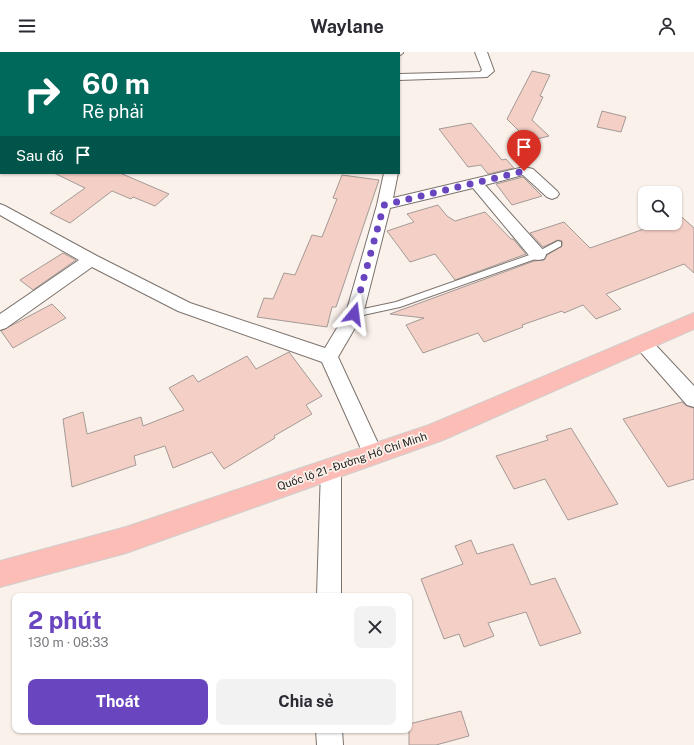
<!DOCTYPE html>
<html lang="vi">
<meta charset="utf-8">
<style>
:root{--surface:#fff;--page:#f2f2f3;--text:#2b2b33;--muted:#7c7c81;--accent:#6946bf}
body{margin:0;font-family:"Public Sans",sans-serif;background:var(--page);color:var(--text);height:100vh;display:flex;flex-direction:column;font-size:15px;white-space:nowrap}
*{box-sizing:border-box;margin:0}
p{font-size:13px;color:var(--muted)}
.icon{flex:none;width:22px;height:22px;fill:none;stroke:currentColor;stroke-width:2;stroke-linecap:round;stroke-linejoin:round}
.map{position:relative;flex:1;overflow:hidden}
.panel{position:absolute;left:12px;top:541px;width:400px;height:140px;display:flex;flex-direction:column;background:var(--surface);border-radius:8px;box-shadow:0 1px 3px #0004}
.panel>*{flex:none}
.banner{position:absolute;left:0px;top:0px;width:400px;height:122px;box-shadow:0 1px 3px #0004;background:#00695c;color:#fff;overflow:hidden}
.fabs{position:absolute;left:638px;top:134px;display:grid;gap:8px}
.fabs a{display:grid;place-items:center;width:44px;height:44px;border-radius:8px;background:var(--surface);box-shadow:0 1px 3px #0004;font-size:20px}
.pin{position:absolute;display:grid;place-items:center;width:34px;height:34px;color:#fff;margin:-41px -17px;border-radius:50% 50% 50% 0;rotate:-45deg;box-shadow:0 0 4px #0007}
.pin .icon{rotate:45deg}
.me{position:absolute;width:44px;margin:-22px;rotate:16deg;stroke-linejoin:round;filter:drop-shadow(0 0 3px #0008)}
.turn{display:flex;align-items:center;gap:14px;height:84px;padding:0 16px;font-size:18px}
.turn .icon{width:52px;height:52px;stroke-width:2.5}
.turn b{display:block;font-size:28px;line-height:34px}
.then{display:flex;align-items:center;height:38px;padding:0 16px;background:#0003;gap:8px;font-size:15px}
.round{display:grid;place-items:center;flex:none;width:42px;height:42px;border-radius:8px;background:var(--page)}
.head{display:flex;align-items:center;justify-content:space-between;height:68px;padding:0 16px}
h1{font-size:24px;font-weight:700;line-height:30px;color:var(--accent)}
.button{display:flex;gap:8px;margin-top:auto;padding:8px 16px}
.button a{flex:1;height:46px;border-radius:8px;background:var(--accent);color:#fff;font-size:16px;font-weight:700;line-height:46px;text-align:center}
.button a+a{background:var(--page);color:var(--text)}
header{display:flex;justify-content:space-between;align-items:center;height:52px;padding:0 16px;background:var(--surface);font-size:18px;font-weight:700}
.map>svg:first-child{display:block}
</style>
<header><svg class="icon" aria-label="menu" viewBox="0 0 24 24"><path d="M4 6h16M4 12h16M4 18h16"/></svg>Waylane<svg class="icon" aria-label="person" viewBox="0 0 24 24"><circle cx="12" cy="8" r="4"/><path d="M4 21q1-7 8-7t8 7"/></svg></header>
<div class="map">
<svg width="694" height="693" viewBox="0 0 694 693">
<rect width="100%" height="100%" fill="#fbf1eb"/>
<!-- building -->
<g fill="#f3cfc5" stroke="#a49a97">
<path d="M 532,19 L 550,23 L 540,44 L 543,45 L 532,68 L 549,84 L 529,89 L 507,67 Z"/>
<path d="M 602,59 L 626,65 L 621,80 L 597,75 Z"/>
<path d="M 471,71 L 502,108 L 506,107 L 514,116 L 488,122 L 481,113 L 468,115 L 439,77 Z"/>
<path d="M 54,121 L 120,121 L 169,142 L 155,154 L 133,145 L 131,147 L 112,139 L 70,171 L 50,161 L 85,136 Z"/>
<path d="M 342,123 L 379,128 L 336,255 L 332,255 L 327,275 L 257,265 L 264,246 L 273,247 L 284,221 L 295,223 L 312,183 L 322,185 L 337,147 L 333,146 Z"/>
<path d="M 523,125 L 542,144 L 512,153 L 496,132 Z"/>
<path d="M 438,153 L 447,164 L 455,169 L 485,160 L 511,187 L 513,187 L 526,202 L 455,228 L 435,202 L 410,210 L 387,179 L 414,170 L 407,162 Z"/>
<path d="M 675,159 L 694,176 L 694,221 L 684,212 L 606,242 L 621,257 L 596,267 L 583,253 L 564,261 L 562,259 L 522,273 L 523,275 L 484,290 L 478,281 L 423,301 L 406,273 L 424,266 L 390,262 L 534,209 L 544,208 L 547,203 L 562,194 L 562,189 L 558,188 L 543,195 L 530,181 L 564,170 L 590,196 L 661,171 L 675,171 Z"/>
<path d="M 63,201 L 76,208 L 33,238 L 20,228 Z"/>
<path d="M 52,252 L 66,266 L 13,296 L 1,279 Z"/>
<path d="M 289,300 L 322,344 L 306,353 L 312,362 L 274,384 L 275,386 L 224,417 L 212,400 L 173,416 L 165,394 L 134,404 L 136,413 L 72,435 L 63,367 L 83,360 L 87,382 L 141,365 L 143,374 L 184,358 L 169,336 L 193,323 L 198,330 L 247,304 L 256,317 Z"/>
<path d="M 682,350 L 687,354 L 694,356 L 694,427 L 668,435 L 623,367 Z"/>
<path d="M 571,376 L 618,452 L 568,468 L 545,427 L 514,437 L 496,404 L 548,388 L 546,384 Z"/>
<path d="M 471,488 L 477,502 L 513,492 L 531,533 L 555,526 L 581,581 L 540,594 L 526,560 L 488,571 L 494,584 L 464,595 L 459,582 L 444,587 L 421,527 L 463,512 L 455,494 Z"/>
<path d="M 461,659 L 469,684 L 436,693 L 409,693 L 409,672 Z"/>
</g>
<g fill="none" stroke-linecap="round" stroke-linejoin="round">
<defs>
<path id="lane" d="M 558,189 L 561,190 L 561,194 L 541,205 L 400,255 L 354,265 L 350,262 L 354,259 L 396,250 L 535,201 Z"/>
<g id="street">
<path d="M 67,0 L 81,0 L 82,1 L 68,1 Z"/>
<path d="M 391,0 L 403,0 L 403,1 L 399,4 L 399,1 Z"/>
<path d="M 475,0 L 487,0 L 494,19 L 487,25 L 399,28 L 399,22 L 480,20 L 482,18 Z"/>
<path d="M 524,115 L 533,117 L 557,139 L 559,142 L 557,145 L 552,147 L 547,145 L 523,123 L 485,133 L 544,199 L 546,203 L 544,207 L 538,208 L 532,207 L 473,136 L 390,156 L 363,262 L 338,305 L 383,402 L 380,408 L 373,411 L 366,408 L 322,310 L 178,259 L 92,215 L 6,276 L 0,278 L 0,262 L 79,208 L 0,163 L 0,152 L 5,154 L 97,204 L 190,251 L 325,296 L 346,261 L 377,153 L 384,121 L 398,121 L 393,146 Z"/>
<path d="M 643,284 L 649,286 L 694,334 L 694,355 L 687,353 L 637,296 L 634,291 L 637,286 Z"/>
<path d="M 331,408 L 338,410 L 341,417 L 341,544 L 317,544 L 321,417 L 324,410 Z"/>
<path d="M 316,678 L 342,678 L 343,693 L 317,693 Z"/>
</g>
<path id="highway" d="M 694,261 L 694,277 L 443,388 L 126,501 L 0,535 L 0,509 L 126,475 L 429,373 Z"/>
</defs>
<!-- lane casing -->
<use href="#lane" stroke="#7b726d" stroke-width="2"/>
<!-- street casing -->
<use href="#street" stroke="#7b726d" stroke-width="2"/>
<!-- highway casing -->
<use href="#highway" stroke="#cfcfce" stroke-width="2"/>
<!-- lane -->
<use href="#lane" fill="#fff" fill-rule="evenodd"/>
<!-- street -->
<use href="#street" fill="#fff" fill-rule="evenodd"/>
<!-- highway -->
<use href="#highway" fill="#fcbdb6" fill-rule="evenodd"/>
</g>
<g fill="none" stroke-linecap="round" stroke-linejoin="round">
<!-- route -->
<path stroke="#6946bf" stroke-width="7" stroke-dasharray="0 12.6" d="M 354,262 L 384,153 L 524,119"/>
</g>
<g text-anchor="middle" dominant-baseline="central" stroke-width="3.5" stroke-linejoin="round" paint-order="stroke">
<!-- street labels -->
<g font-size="11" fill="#262321" stroke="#fbf1eb">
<text transform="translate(352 409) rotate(-19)">Quốc lộ 21 - Đường Hồ Chí Minh</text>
</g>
</g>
</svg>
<div class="fabs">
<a><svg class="icon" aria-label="search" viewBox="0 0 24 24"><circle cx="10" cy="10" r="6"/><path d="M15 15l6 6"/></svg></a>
</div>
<div class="pin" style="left:524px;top:119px;background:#d93025"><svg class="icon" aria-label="arrive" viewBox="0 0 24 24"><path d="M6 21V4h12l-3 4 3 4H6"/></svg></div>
<svg class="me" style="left:354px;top:262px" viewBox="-20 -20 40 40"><path d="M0-17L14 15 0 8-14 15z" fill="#6946bf" stroke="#fff" stroke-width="4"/></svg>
<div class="banner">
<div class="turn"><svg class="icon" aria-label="right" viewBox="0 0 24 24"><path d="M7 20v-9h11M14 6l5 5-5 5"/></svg><div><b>60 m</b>Rẽ phải</div></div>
<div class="then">Sau đó<svg class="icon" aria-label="arrive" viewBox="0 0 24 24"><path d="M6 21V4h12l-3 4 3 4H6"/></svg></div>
</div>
<section class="panel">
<div class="head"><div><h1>2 phút</h1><p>130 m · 08:33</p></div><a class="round"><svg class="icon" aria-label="close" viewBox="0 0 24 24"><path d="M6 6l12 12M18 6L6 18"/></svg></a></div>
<div class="button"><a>Thoát</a><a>Chia sẻ</a></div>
</section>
</div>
